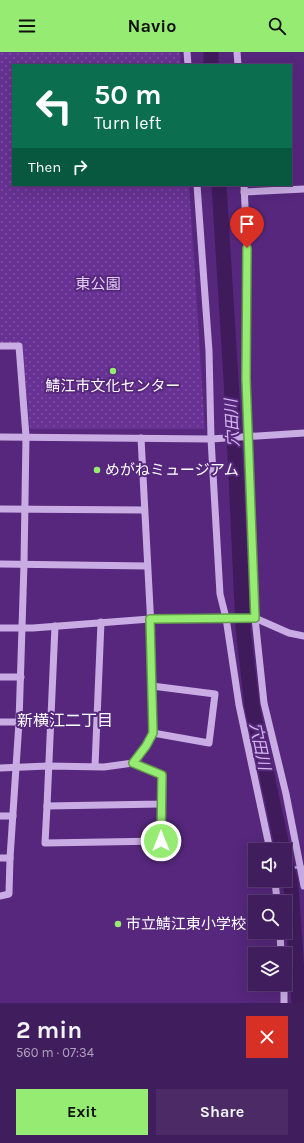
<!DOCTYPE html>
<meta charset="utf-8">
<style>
:root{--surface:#401d5d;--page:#4b2a66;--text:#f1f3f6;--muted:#aea2bc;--line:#593b72;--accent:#96ec72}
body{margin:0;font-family:Karla,"Noto Sans JP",sans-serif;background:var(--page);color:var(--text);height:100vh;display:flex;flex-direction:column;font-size:15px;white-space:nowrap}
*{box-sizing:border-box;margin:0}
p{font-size:13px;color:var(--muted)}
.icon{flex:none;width:22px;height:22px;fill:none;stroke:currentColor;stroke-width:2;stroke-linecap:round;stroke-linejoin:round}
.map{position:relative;height:951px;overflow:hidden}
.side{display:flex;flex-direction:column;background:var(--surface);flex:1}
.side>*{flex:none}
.top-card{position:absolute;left:12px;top:12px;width:280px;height:122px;border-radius:0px;box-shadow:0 4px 16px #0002,0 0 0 1px var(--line);background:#0b6e4f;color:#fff;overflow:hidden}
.controls{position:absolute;left:248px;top:791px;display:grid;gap:8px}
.controls a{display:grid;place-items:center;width:44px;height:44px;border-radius:0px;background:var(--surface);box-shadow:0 4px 16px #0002,0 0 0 1px var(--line);font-size:20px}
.pin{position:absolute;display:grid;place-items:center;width:34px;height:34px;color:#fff;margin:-41px -17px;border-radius:50% 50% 50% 0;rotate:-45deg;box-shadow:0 0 4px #0007}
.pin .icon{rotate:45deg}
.me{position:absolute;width:44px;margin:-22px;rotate:0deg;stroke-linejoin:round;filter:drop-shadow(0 0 3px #0008)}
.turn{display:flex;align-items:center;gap:14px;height:84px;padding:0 16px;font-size:18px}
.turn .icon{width:52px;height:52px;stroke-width:2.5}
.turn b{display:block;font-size:28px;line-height:34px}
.then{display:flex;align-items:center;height:38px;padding:0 16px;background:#0003;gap:8px;font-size:15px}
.round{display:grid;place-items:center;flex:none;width:42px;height:42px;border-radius:0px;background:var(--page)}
.headline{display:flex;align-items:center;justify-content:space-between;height:68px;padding:0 16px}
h1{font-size:24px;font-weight:700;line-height:30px}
.primary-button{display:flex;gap:8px;margin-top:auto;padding:8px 16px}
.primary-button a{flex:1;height:46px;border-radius:0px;background:var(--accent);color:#111;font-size:16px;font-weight:700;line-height:46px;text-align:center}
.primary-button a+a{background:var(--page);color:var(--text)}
header{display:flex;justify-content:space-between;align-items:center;height:52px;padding:0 16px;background:var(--accent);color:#111;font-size:18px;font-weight:700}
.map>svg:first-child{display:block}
</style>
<header><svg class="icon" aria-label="menu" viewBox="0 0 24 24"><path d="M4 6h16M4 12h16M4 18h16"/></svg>Navio<svg class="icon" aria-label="search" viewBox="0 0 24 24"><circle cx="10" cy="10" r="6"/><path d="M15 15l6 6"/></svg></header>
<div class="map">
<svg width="304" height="951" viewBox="0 0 304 951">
<defs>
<pattern id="park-dots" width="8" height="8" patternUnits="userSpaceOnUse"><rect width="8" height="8" fill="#673293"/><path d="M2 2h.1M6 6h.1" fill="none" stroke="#7e51a3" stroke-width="1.8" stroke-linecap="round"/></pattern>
</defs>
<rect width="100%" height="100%" fill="#56277c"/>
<!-- park -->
<path fill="url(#park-dots)" d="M 0,0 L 180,0 L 181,13 L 13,13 L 13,133 L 189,133 L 205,377 L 30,377 L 22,294 L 0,293 Z"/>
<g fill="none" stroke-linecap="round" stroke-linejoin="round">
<!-- stream -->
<path stroke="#c4a1e4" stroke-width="2.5" d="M 287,816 L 304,815"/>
<!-- river -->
<g stroke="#401b5c" stroke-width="15">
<path d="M 211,0 L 211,13"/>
<path d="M 219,133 L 233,360 L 243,576 L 252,654 L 283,798"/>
<path d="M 285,807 L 291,833 L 299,951"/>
</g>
<!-- minor -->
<g stroke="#caace4" stroke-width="7">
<path d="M 187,0 L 188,13"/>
<path d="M 237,0 L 238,13"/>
<path d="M 197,133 L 209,299 L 211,387 L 220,542 L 226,566 L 239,653 L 270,798"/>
<path d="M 244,133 L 247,196 L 246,327 L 255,566 L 264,651 L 286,742 L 304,834"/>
<path d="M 244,140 L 304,137"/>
<path d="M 0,294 L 19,294 L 26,384 L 24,512 L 19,670 L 10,806 L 9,842 L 0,844"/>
<path d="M 0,385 L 211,387 L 304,381"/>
<path d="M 0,457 L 144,458"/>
<path d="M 0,512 L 147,514"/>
<path d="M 55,574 L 47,754 L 161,752 L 162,723 L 133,711"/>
<path d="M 0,576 L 33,576 L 150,567 L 255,566 L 289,581 L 304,584"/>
<path d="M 0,625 L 21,625"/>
<path d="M 152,634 L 215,642 L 209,691 L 153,681"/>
<path d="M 0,670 L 19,670"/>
<path d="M 95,714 L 101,570"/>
<path d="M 0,716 L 48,714 L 104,715 L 133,711 L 146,694 L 153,681 L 151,575 L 141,386"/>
<path d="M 47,754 L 45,791 L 161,789 L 161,752"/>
<path d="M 0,764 L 13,764"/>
<path d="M 0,806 L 10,806"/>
<path d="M 275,828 L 277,850"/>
<path d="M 280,880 L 281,902"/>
<path d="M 284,932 L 284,951"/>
</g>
</g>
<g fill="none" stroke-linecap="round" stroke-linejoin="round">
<defs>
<path id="route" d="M 161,789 L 162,723 L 133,711 L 146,694 L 153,681 L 150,567 L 255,566 L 246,327 L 247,196"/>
</defs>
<!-- route casing -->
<use href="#route" stroke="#62994a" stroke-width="10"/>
<!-- route -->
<use href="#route" stroke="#96ec72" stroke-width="7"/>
</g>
<!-- markers -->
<g fill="#96ec72" stroke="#56277c" stroke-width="1.5">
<circle cx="113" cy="319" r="4"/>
<circle cx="97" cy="418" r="4"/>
<circle cx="118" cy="872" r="4"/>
</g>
<g text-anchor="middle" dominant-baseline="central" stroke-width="4" stroke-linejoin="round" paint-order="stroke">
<!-- park labels -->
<g font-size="15" fill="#e2cef3" stroke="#56277c">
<text x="98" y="232">東公園</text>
</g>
<!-- poi labels -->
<g font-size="15" fill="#fff" stroke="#56277c" text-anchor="start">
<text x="113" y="334" text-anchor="middle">鯖江市文化センター</text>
<text x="105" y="418">めがねミュージアム</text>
<text x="126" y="872">市立鯖江東小学校</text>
</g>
<!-- water labels -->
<g font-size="16" font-style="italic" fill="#d3b7ec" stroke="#56277c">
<text transform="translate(232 371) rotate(-93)">穴田川</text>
<text transform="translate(260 694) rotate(78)">穴田川</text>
</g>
<!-- neighbourhood labels -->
<g font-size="16" fill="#fff" stroke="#56277c">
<text x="65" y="668">新横江二丁目</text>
</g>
</g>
</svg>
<div class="controls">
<a><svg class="icon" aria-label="sound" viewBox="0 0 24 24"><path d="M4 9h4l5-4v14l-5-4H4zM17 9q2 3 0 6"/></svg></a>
<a><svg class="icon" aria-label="search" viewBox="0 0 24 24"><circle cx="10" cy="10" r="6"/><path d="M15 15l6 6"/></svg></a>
<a><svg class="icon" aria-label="layers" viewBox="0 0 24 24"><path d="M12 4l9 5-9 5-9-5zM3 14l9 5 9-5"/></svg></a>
</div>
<div class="pin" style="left:247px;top:196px;background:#d93025"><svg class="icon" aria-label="arrive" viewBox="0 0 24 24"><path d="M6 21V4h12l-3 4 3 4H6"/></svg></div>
<svg class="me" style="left:161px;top:789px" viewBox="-20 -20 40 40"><circle r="17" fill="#96ec72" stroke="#fff" stroke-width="3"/><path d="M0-11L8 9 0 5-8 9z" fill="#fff"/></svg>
<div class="top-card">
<div class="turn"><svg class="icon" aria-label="left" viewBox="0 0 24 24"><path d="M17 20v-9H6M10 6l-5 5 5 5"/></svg><div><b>50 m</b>Turn left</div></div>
<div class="then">Then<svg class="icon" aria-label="right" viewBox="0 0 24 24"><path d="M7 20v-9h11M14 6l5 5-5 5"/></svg></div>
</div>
</div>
<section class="side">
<div class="headline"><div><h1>2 min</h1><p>560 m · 07:34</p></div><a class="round" style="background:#d93025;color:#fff"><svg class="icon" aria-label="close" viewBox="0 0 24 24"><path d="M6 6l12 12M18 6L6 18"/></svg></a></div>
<div class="primary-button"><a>Exit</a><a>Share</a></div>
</section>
